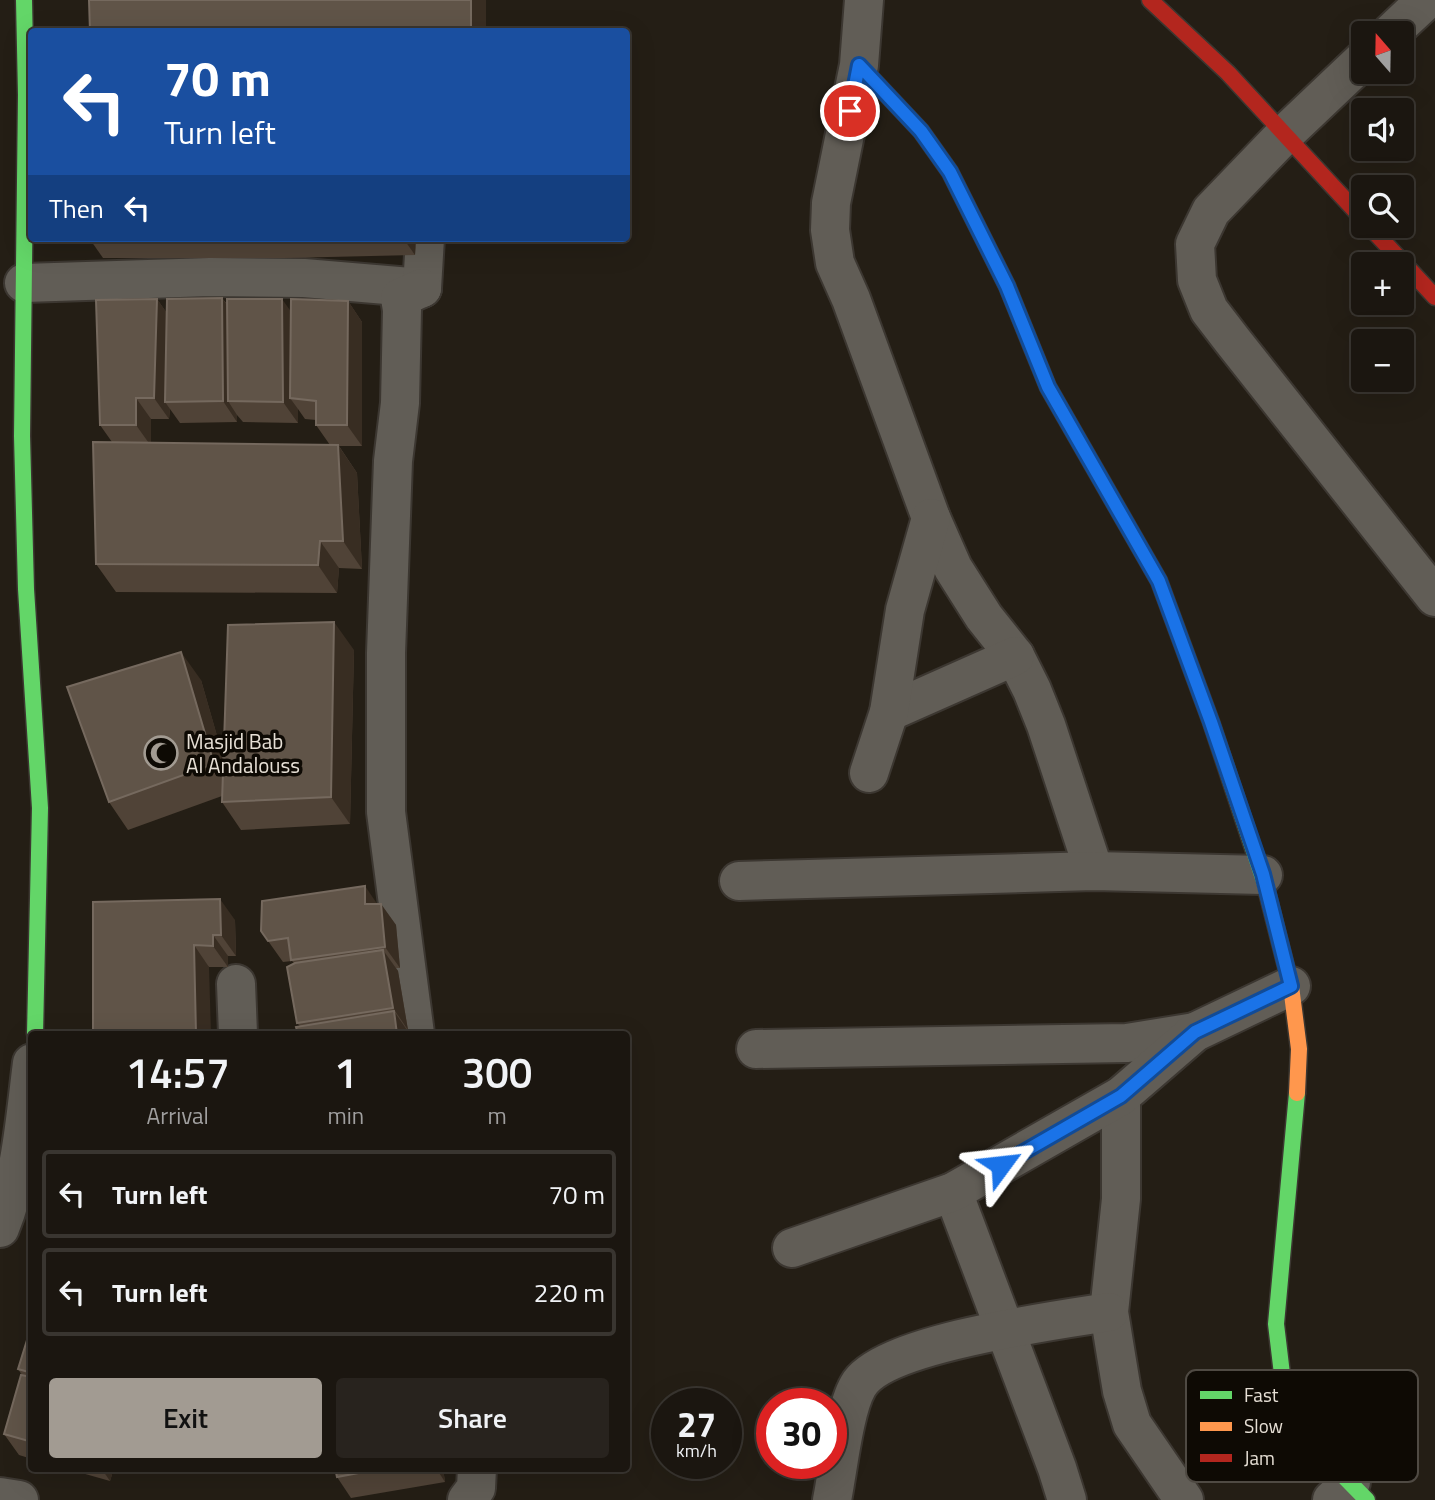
<!DOCTYPE html>
<meta charset="utf-8">
<style>
:root{--surface:#1b1610;--page:#28231e;--text:#f1f3f6;--muted:#a09f9f;--line:#393530;--accent:#a29b92}
body{margin:0;font-family:"Titillium Web",sans-serif;background:var(--page);color:var(--text);height:100vh;display:flex;flex-direction:column;font-size:26px;white-space:nowrap}
*{box-sizing:border-box;margin:0}
p{font-size:23px;color:var(--muted)}
.icon{flex:none;width:38px;height:38px;fill:none;stroke:currentColor;stroke-width:2;stroke-linecap:round;stroke-linejoin:round}
.map{position:relative;flex:1;overflow:hidden}
.drawer{position:absolute;left:28px;top:1031px;width:602px;height:441px;display:flex;flex-direction:column;background:var(--surface);border-radius:7px;box-shadow:0 7px 28px #0002,0 0 0 2px var(--line)}
.drawer>*{flex:none}
.top-card{position:absolute;left:28px;top:28px;width:602px;height:214px;border-radius:7px;box-shadow:0 7px 28px #0002,0 0 0 2px var(--line);background:#1a4fa0;color:#fff;overflow:hidden}
.needle{width:46px;rotate:340deg}
.fabs{position:absolute;left:1351px;top:21px;display:grid;gap:14px}
.fabs a{display:grid;place-items:center;width:63px;height:63px;border-radius:7px;background:var(--surface);box-shadow:0 7px 28px #0002,0 0 0 2px var(--line);font-size:35px}
.speed{position:absolute;left:651px;top:1388px;display:flex;gap:14px;font-size:35px;font-weight:700;text-align:center}
.speed>*{display:grid;place-content:center;width:91px;height:91px;border-radius:50%;background:var(--surface);box-shadow:0 7px 28px #0002,0 0 0 2px var(--line);line-height:1}
.speed small{font-size:18px;font-weight:400}
.speed .limit{border:10px solid #d22;background:#fff;color:#111}
.pin{position:absolute;display:grid;place-items:center;width:60px;height:60px;color:#fff;margin:-30px;border:4px solid #fff;border-radius:50%;box-shadow:0 2px 7px #0007}
.me{position:absolute;width:77px;margin:-38px;rotate:60deg;stroke-linejoin:round;filter:drop-shadow(0 0 5px #0008)}
.turn{display:flex;align-items:center;gap:24px;height:147px;padding:0 21px;font-size:32px}
.turn .icon{width:91px;height:91px;stroke-width:2.5}
.turn b{display:block;font-size:49px;line-height:60px}
.then{display:flex;align-items:center;height:66px;padding:0 21px;background:#0003;gap:14px;font-size:26px}
.eta{display:flex;justify-content:space-evenly;align-items:center;height:119px;text-align:center}
.eta b{font-size:42px;font-weight:600;line-height:49px}
.action{display:flex;gap:14px;margin-top:auto;padding:14px 21px}
.action a{flex:1;height:80px;border-radius:7px;background:var(--accent);color:#111;font-size:28px;font-weight:600;line-height:80px;text-align:center}
.action a+a{background:var(--page);color:var(--text)}
ul{padding:0;list-style:none}
li{display:flex;align-items:center;gap:21px;height:88px;margin:0 14px 10px;padding:0 7px;border:4px solid var(--line);border-radius:7px}
li div{flex:1}
li b{display:block;font-size:26px}
li em{font-style:normal}
.map>svg:first-child{display:block}
</style>
<div class="map">
<svg width="1435" height="1500" viewBox="0 0 1435 1500">
<rect width="100%" height="100%" fill="#241e15"/>
<g fill="none" stroke-linecap="round" stroke-linejoin="round">
<defs>
<g id="street">
<path d="M 864,0 L 859,65 L 831,203 L 830,230 L 835,263 L 851,299 L 931,518 L 953,568 L 984,617 L 1015,656 L 1032,690 L 1046,725 L 1094,871"/>
<path d="M 1391,33 L 1426,0"/>
<path d="M 1363,60 L 1285,134 L 1211,211 L 1195,244 L 1197,280 L 1209,310 L 1232,340 L 1435,597"/>
<path d="M 24,283 L 210,277 L 304,278 L 422,288"/>
<path d="M 422,288 L 425,238"/>
<path d="M 889,712 L 1015,656"/>
<path d="M 869,773 L 889,712 L 905,610 L 931,518"/>
<path d="M 739,881 L 1094,871 L 1263,875"/>
<path d="M 236,984 L 238,1034"/>
<path d="M 415,1034 L 386,812 L 386,653 L 393,461 L 400,403 L 402,310 L 400,298 L 422,288"/>
<path d="M 756,1049 L 1127,1043 L 1195,1032"/>
<path d="M 1121,1096 L 1121,1199 L 1109,1312 L 1116,1355 L 1122,1391 L 1132,1424 L 1184,1500"/>
<path d="M 953,1192 L 1057,1468 L 1067,1500"/>
<path d="M 0,1228 C 21,1177 25,1118 32,1063"/>
<path d="M 792,1248 L 953,1192 L 1121,1096 L 1195,1032 L 1291,986"/>
<path d="M 0,1497 L 19,1500"/>
<path d="M 467,1500 L 476,1488 L 477,1468"/>
<path d="M 832,1500 C 838,1471 844,1410 858,1386 C 882,1343 1059,1320 1109,1312"/>
<path d="M 1332,1500 L 1351,1482"/>
</g>
<g id="fast">
<path d="M 24,0 L 26,95 L 22,436 L 26,589 L 40,808 L 35,1034"/>
<path d="M 859,65 L 921,131 L 950,172 L 1007,286 L 1048,387 L 1159,581 L 1211,722 L 1265,884"/>
<path d="M 1297,1093 L 1276,1324 L 1282,1374 L 1298,1419 L 1311,1443 L 1367,1500"/>
</g>
<path id="slow" d="M 1265,884 L 1291,986 L 1299,1049 L 1297,1093"/>
<g id="jam">
<path d="M 1150,0 L 1228,73 L 1363,219"/>
<path d="M 1369,226 L 1435,297"/>
</g>
</defs>
<!-- street casing -->
<use href="#street" stroke="#3c3731" stroke-width="42"/>
<!-- fast casing -->
<use href="#fast" stroke="#3c3731" stroke-width="19"/>
<!-- slow casing -->
<use href="#slow" stroke="#3c3731" stroke-width="19"/>
<!-- jam casing -->
<use href="#jam" stroke="#3c3731" stroke-width="19"/>
<!-- street -->
<use href="#street" stroke="#615d56" stroke-width="38"/>
<!-- fast -->
<use href="#fast" stroke="#63d668" stroke-width="16"/>
<!-- slow -->
<use href="#slow" stroke="#ff974d" stroke-width="16"/>
<!-- jam -->
<use href="#jam" stroke="#b3261e" stroke-width="16"/>
</g>
<!-- wall -->
<g fill="#504337" fill-rule="evenodd">
<path d="M 89,238 L 416,238 L 415,255 L 285,258 L 103,258 Z"/>
<path d="M 222,298 L 227,304 L 291,311 L 348,301 L 362,322 L 362,446 L 339,446 L 357,473 L 362,569 L 339,568 L 337,593 L 116,592 L 96,564 L 112,442 L 100,425 L 157,299 L 166,312 ZM 170,409 L 180,423 L 237,422 L 237,415 L 243,422 L 298,423 L 298,409 L 305,419 L 316,420 L 316,425 L 330,445 L 151,443 L 151,419 L 169,419 Z"/>
<path d="M 354,650 L 350,824 L 241,830 L 222,802 L 222,796 L 128,830 L 109,802 L 201,680 L 223,757 Z"/>
<path d="M 93,902 L 235,920 L 236,956 L 228,956 L 228,967 L 209,967 Z"/>
<path d="M 378,904 L 381,904 L 396,925 L 400,968 L 396,968 L 398,971 L 408,1030 L 407,1030 L 409,1033 L 300,1026 L 297,1023 L 294,963 L 292,961 L 283,962 L 261,931 Z"/>
<path d="M 32,1324 L 32,1459 L 19,1455 L 4,1434 L 22,1375 L 18,1369 Z"/>
<path d="M 64,1468 L 114,1468 L 110,1481 Z"/>
<path d="M 335,1468 L 443,1468 L 445,1482 L 351,1498 L 337,1477 Z"/>
</g>
<!-- shaded-wall -->
<g fill="#382d22">
<rect x="471" y="0" width="15" height="32"/>
<path d="M 403,238 L 416,238 L 415,255 Z"/>
<path d="M 222,298 L 237,319 L 228,401 L 237,415 L 237,422 L 223,401 Z"/>
<path d="M 157,299 L 172,320 L 165,402 L 170,409 L 169,419 L 154,398 Z"/>
<path d="M 282,299 L 297,320 L 290,398 L 298,409 L 298,423 L 283,402 Z"/>
<path d="M 348,301 L 362,322 L 362,446 L 347,425 Z"/>
<path d="M 136,398 L 151,419 L 151,446 L 136,425 Z"/>
<path d="M 338,445 L 357,473 L 362,569 L 343,541 Z"/>
<path d="M 320,541 L 339,568 L 337,593 L 318,565 Z"/>
<path d="M 334,622 L 354,650 L 350,824 L 331,797 Z"/>
<path d="M 181,652 L 201,680 L 233,791 L 214,764 Z"/>
<path d="M 365,886 L 380,908 L 365,904 Z"/>
<path d="M 220,899 L 235,920 L 236,956 L 221,935 Z"/>
<path d="M 381,904 L 396,925 L 400,968 L 385,947 Z"/>
<path d="M 213,935 L 228,956 L 228,967 L 213,946 Z"/>
<path d="M 194,945 L 209,967 L 211,1034 L 196,1034 Z"/>
<path d="M 383,950 L 398,971 L 408,1030 L 393,1008 Z"/>
<path d="M 394,1011 L 409,1033 L 409,1034 L 397,1034 Z"/>
<path d="M 101,1468 L 114,1468 L 110,1481 Z"/>
<path d="M 436,1468 L 443,1468 L 445,1482 Z"/>
</g>
<!-- building -->
<g fill="#605448" stroke="#75695e" stroke-width="2">
<path d="M 89,0 L 471,0 L 471,32 L 90,32 Z"/>
<path d="M 222,298 L 223,401 L 165,402 L 167,299 Z"/>
<path d="M 157,299 L 154,398 L 136,398 L 136,425 L 100,425 L 96,300 Z"/>
<path d="M 227,299 L 282,299 L 283,402 L 228,401 Z"/>
<path d="M 291,299 L 348,301 L 347,425 L 316,425 L 316,401 L 290,398 Z"/>
<path d="M 93,442 L 338,445 L 343,541 L 320,541 L 318,565 L 96,564 Z"/>
<path d="M 334,622 L 331,797 L 222,802 L 228,625 Z"/>
<path d="M 181,652 L 214,764 L 109,802 L 67,687 Z"/>
<path d="M 365,886 L 365,904 L 381,904 L 385,947 L 291,960 L 288,938 L 268,941 L 261,931 L 262,901 Z"/>
<path d="M 220,899 L 221,935 L 213,935 L 213,946 L 194,945 L 196,1034 L 93,1034 L 93,902 Z"/>
<path d="M 383,950 L 393,1008 L 297,1023 L 287,967 L 295,963 Z"/>
<path d="M 394,1011 L 397,1034 L 298,1034 L 296,1027 Z"/>
<path d="M 32,1324 L 32,1373 L 18,1369 Z"/>
<path d="M 21,1375 L 32,1377 L 32,1442 L 4,1434 Z"/>
<path d="M 335,1468 L 385,1468 L 337,1477 Z"/>
</g>
<g fill="none" stroke-linecap="round" stroke-linejoin="round">
<defs>
<path id="route" d="M 850,111 L 859,65 L 921,131 L 950,172 L 1007,286 L 1048,387 L 1159,581 L 1211,722 L 1263,874 L 1291,986 L 1195,1032 L 1121,1096 L 1001,1165"/>
</defs>
<!-- route casing -->
<use href="#route" stroke="#114b97" stroke-width="18"/>
<!-- route -->
<use href="#route" stroke="#1a73e8" stroke-width="12"/>
</g>
<!-- icons -->
<defs>
<symbol id="mosque-ring" viewBox="-11 -11 22 22"><circle r="9.5" fill="#0e0a04" stroke="#a29b92" stroke-width="1.5"/><path d="M3.5-4.9A6 6 0 1 0 3.5 4.9A5 5 0 1 1 3.5-4.9Z" fill="#a29b92"/></symbol>
</defs>
<g fill-rule="evenodd">
<use href="#mosque-ring" x="142" y="734" width="38" height="38"/>
</g>
<g text-anchor="middle" dominant-baseline="central" stroke-width="7" stroke-linejoin="round" paint-order="stroke">
<!-- poi labels -->
<g font-size="21" fill="#e6dfd5" stroke="#0e0a04" text-anchor="start">
<text x="186" y="741">Masjid Bab<tspan x="186" dy="24">Al Andalouss</tspan></text>
</g>
</g>
<!-- legend -->
<rect x="1186" y="1370" width="232" height="112" rx="10" fill="#0e0a04" stroke="#4f4a43" stroke-width="2"/>
<rect x="1200" y="1391" width="32" height="8" fill="#63d668"/>
<rect x="1200" y="1422" width="32" height="9" fill="#ff974d"/>
<rect x="1200" y="1454" width="32" height="8" fill="#b3261e"/>
<g font-size="19" fill="#e6dfd5">
<text x="1244" y="1402">Fast</text>
<text x="1244" y="1433">Slow</text>
<text x="1244" y="1465">Jam</text>
</g>
</svg>
<div class="fabs">
<a><svg class="needle" viewBox="-14 -14 28 28"><path d="M0-13l5 13h-10z" fill="#e53935"/><path d="M0 13l5-13h-10z" fill="#a09f9f"/></svg></a>
<a><svg class="icon" aria-label="sound" viewBox="0 0 24 24"><path d="M4 9h4l5-4v14l-5-4H4zM17 9q2 3 0 6"/></svg></a>
<a><svg class="icon" aria-label="search" viewBox="0 0 24 24"><circle cx="10" cy="10" r="6"/><path d="M15 15l6 6"/></svg></a>
<a>+</a>
<a>−</a>
</div>
<div class="speed"><div>27<small>km/h</small></div><div class="limit">30</div></div>
<div class="pin" style="left:850px;top:111px;background:#d93025"><svg class="icon" aria-label="arrive" viewBox="0 0 24 24"><path d="M6 21V4h12l-3 4 3 4H6"/></svg></div>
<svg class="me" style="left:1001px;top:1165px" viewBox="-20 -20 40 40"><path d="M0-17L14 15 0 8-14 15z" fill="#1a73e8" stroke="#fff" stroke-width="4"/></svg>
<div class="top-card">
<div class="turn"><svg class="icon" aria-label="left" viewBox="0 0 24 24"><path d="M17 20v-9H6M10 6l-5 5 5 5"/></svg><div><b>70 m</b>Turn left</div></div>
<div class="then">Then<svg class="icon" aria-label="left" viewBox="0 0 24 24"><path d="M17 20v-9H6M10 6l-5 5 5 5"/></svg></div>
</div>
<section class="drawer">
<div class="eta">
<div><b>14:57</b><p>Arrival</p></div>
<div><b>1</b><p>min</p></div>
<div><b>300</b><p>m</p></div>
</div>
<ul>
<li><svg class="icon" aria-label="left" viewBox="0 0 24 24"><path d="M17 20v-9H6M10 6l-5 5 5 5"/></svg><div><b>Turn left</b></div><em>70 m</em></li>
<li><svg class="icon" aria-label="left" viewBox="0 0 24 24"><path d="M17 20v-9H6M10 6l-5 5 5 5"/></svg><div><b>Turn left</b></div><em>220 m</em></li>
</ul>
<div class="action"><a>Exit</a><a>Share</a></div>
</section>
</div>
